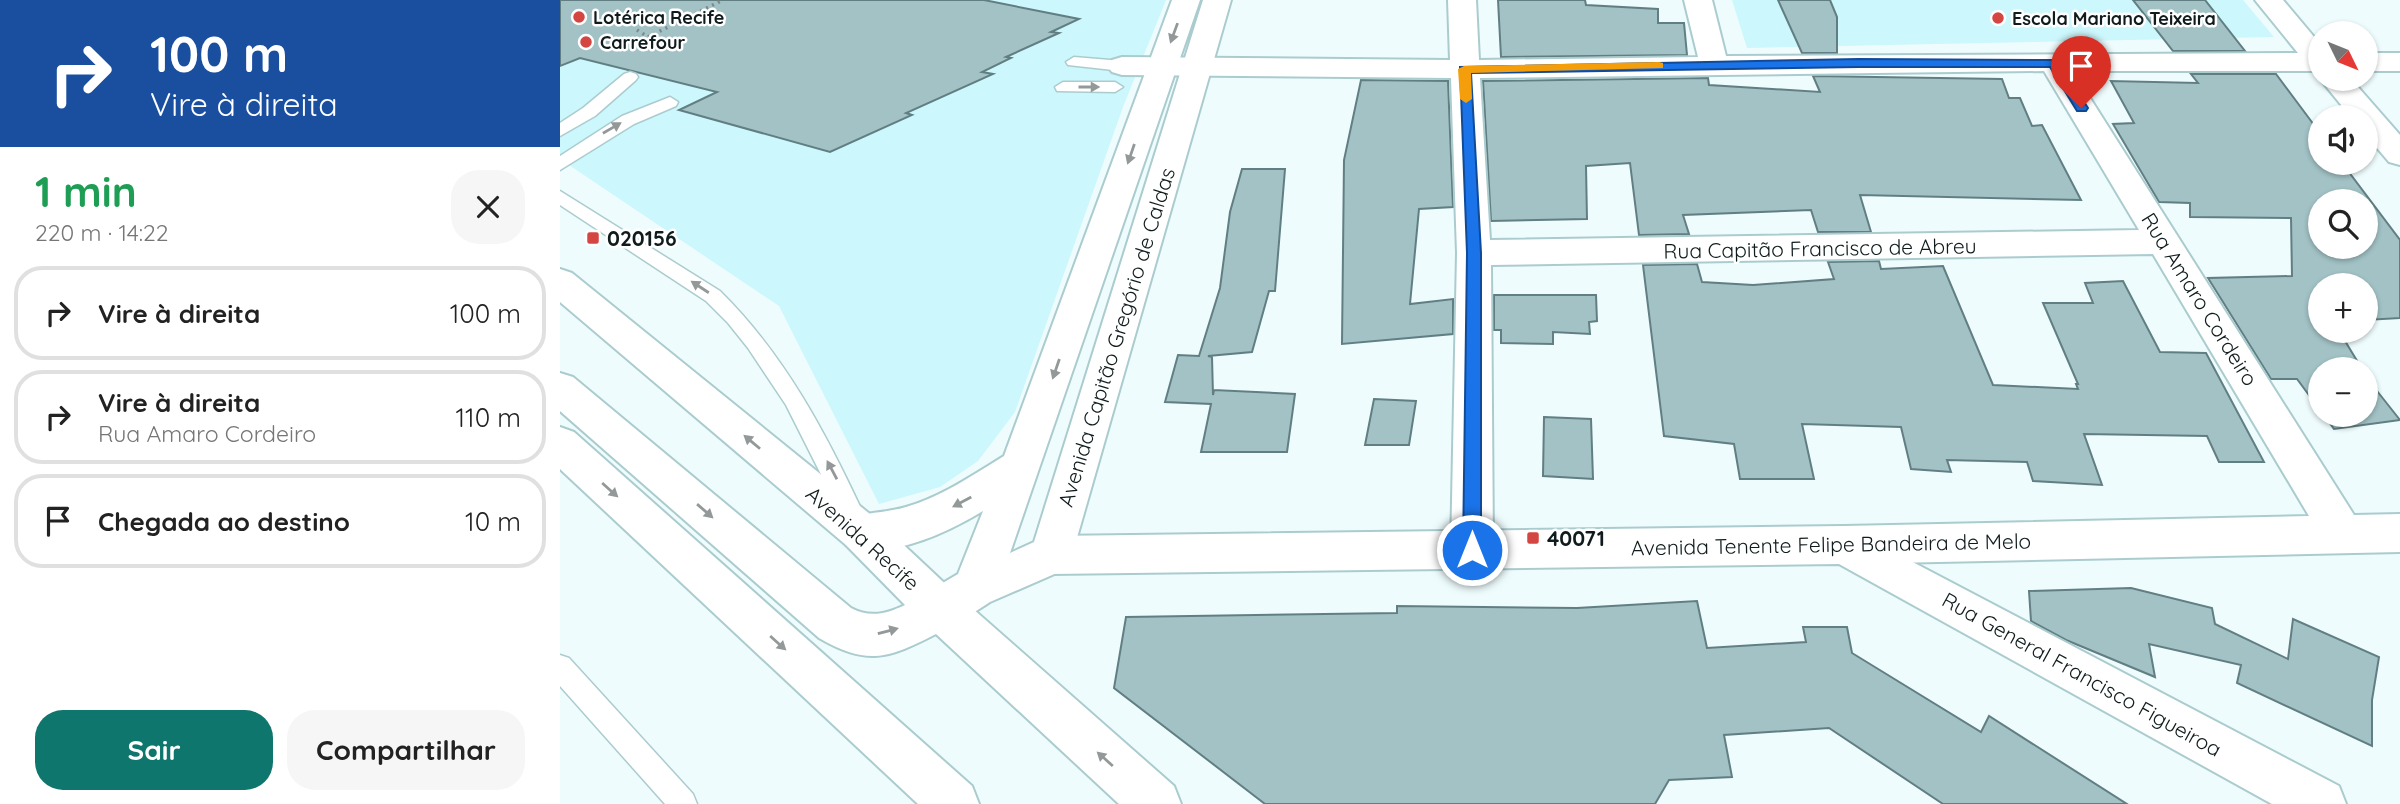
<!DOCTYPE html>
<html lang="pt">
<meta charset="utf-8">
<style>
:root{--surface:#fff;--page:#f6f6f6;--text:#222;--muted:#767676;--line:#e0e0e0;--accent:#0f766e}
body{margin:0;font-family:Quicksand,sans-serif;background:var(--page);color:var(--text);height:100vh;display:flex;flex-direction:column;font-size:26px;white-space:nowrap}
*{box-sizing:border-box;margin:0}
p{font-size:23px;color:var(--muted)}
.icon{flex:none;width:38px;height:38px;fill:none;stroke:currentColor;stroke-width:2;stroke-linecap:round;stroke-linejoin:round}
.map{position:relative;flex:1;overflow:hidden}
.side{display:flex;flex-direction:column;background:var(--surface);width:560px}
.side>*{flex:none}
.hud{background:#1a4fa0;color:#fff;overflow:hidden}
.needle{width:46px;rotate:133deg}
.fabs{position:absolute;left:1748px;top:21px;display:grid;gap:14px}
.fabs a{display:grid;place-items:center;width:70px;height:70px;border-radius:50%;background:var(--surface);box-shadow:0 2px 5px #0004;font-size:35px}
.pin{position:absolute;display:grid;place-items:center;width:60px;height:60px;color:#fff;margin:-72px -30px;border-radius:50% 50% 50% 0;rotate:-45deg;box-shadow:0 0 7px #0007}
.pin .icon{rotate:45deg}
.me{position:absolute;width:77px;margin:-38px;rotate:0deg;stroke-linejoin:round;filter:drop-shadow(0 0 5px #0008)}
.turn{display:flex;align-items:center;gap:24px;height:147px;padding:0 35px;font-size:32px}
.turn .icon{width:91px;height:91px;stroke-width:2.5}
.turn b{display:block;font-size:49px;line-height:60px}
.round{display:grid;place-items:center;flex:none;width:74px;height:74px;border-radius:28px;background:var(--page)}
.overview{display:flex;align-items:center;justify-content:space-between;height:119px;padding:0 35px}
h1{font-size:42px;font-weight:700;line-height:52px;color:#1e9e55}
.button{display:flex;gap:14px;margin-top:auto;padding:14px 35px}
.button a{flex:1;height:80px;border-radius:28px;background:var(--accent);color:#fff;font-size:28px;font-weight:700;line-height:80px;text-align:center}
.button a+a{background:var(--page);color:var(--text)}
ul{padding:0;list-style:none}
li{display:flex;align-items:center;gap:21px;height:94px;margin:0 14px 10px;padding:0 21px;border:4px solid var(--line);border-radius:28px}
li div{flex:1}
li b{display:block;font-size:26px}
li em{font-style:normal}
main{display:flex;flex:1;min-height:0}
.map>svg:first-child{display:block}
</style>
<main>
<section class="side">
<div class="hud">
<div class="turn"><svg class="icon" aria-label="right" viewBox="0 0 24 24"><path d="M7 20v-9h11M14 6l5 5-5 5"/></svg><div><b>100 m</b>Vire à direita</div></div>
</div>
<div class="overview"><div><h1>1 min</h1><p>220 m · 14:22</p></div><a class="round"><svg class="icon" aria-label="close" viewBox="0 0 24 24"><path d="M6 6l12 12M18 6L6 18"/></svg></a></div>
<ul>
<li><svg class="icon" aria-label="right" viewBox="0 0 24 24"><path d="M7 20v-9h11M14 6l5 5-5 5"/></svg><div><b>Vire à direita</b></div><em>100 m</em></li>
<li><svg class="icon" aria-label="right" viewBox="0 0 24 24"><path d="M7 20v-9h11M14 6l5 5-5 5"/></svg><div><b>Vire à direita</b><p>Rua Amaro Cordeiro</p></div><em>110 m</em></li>
<li><svg class="icon" aria-label="arrive" viewBox="0 0 24 24"><path d="M6 21V4h12l-3 4 3 4H6"/></svg><div><b>Chegada ao destino</b></div><em>10 m</em></li>
</ul>
<div class="button"><a>Sair</a><a>Compartilhar</a></div>
</section>
<div class="map">
<svg width="1840" height="804" viewBox="0 0 1840 804">
<rect width="100%" height="100%" fill="#effcfd"/>
<!-- built -->
<g fill="#ccf7fc">
<path d="M 0,0 L 606,0 L 563,107 L 455,412 L 418,461 L 380,487 L 319,504 L 219,306 L 0,159 Z"/>
<path d="M 1172,0 L 1683,0 L 1714,37 L 1187,48 Z"/>
</g>
<!-- building -->
<g fill="#a2c2c5" stroke="#617f83" stroke-width="2" fill-rule="evenodd">
<path d="M 0,0 L 424,0 L 519,19 L 491,32 L 499,33 L 446,57 L 451,58 L 422,72 L 433,74 L 346,113 L 352,115 L 270,152 L 119,110 L 157,92 L 20,58 L 0,66 Z"/>
<path d="M 938,0 L 1025,0 L 1026,5 L 1098,9 L 1098,23 L 1124,23 L 1127,55 L 941,57 Z"/>
<path d="M 1218,0 L 1270,0 L 1277,17 L 1277,53 L 1242,53 Z"/>
<path d="M 1573,0 L 1645,0 L 1685,51 L 1613,51 Z"/>
<path d="M 1631,74 L 1716,74 L 1760,133 L 1760,163 L 1782,163 L 1840,240 L 1840,318 L 1806,320 L 1806,285 L 1760,285 L 1760,331 L 1779,331 L 1802,369 L 1760,369 L 1760,410 L 1737,379 L 1711,379 L 1648,278 L 1732,276 L 1731,218 L 1630,217 L 1630,203 L 1599,202 L 1553,124 L 1574,123 L 1551,81 L 1638,83 ZM 1760,201 L 1806,201 L 1806,247 L 1760,247 Z"/>
<path d="M 1253,76 L 1442,79 L 1449,98 L 1460,98 L 1472,126 L 1482,125 L 1521,200 L 1300,195 L 1311,232 L 1258,232 L 1251,210 L 1123,215 L 1129,234 L 1079,235 L 1070,163 L 1026,166 L 1027,219 L 931,221 L 923,81 L 1148,78 L 1149,85 L 1260,92 Z"/>
<path d="M 801,80 L 888,81 L 893,207 L 859,209 L 850,304 L 893,299 L 893,334 L 782,344 L 784,160 Z"/>
<path d="M 682,169 L 725,169 L 715,291 L 709,291 L 692,352 L 648,356 L 652,357 L 653,395 L 654,390 L 735,394 L 727,452 L 641,452 L 651,404 L 605,402 L 618,355 L 639,356 L 660,288 L 670,212 Z"/>
<path d="M 1319,261 L 1321,269 L 1383,266 L 1433,385 L 1518,389 L 1516,384 L 1518,384 L 1483,303 L 1533,303 L 1525,283 L 1563,281 L 1600,352 L 1646,353 L 1704,462 L 1659,462 L 1647,436 L 1524,434 L 1542,485 L 1473,481 L 1467,462 L 1387,460 L 1391,472 L 1351,469 L 1341,427 L 1242,424 L 1254,479 L 1180,479 L 1174,444 L 1104,436 L 1083,265 L 1137,264 L 1142,282 L 1193,285 L 1274,279 L 1268,262 Z"/>
<path d="M 934,295 L 1036,295 L 1037,321 L 1029,322 L 1030,334 L 993,332 L 993,344 L 941,343 L 941,330 L 934,330 Z"/>
<path d="M 1806,377 L 1840,420 L 1774,429 L 1764,415 L 1806,415 Z"/>
<path d="M 814,399 L 856,401 L 849,445 L 805,445 Z"/>
<path d="M 984,417 L 1031,419 L 1033,479 L 983,476 Z"/>
<path d="M 1571,588 L 1652,608 L 1655,624 L 1728,659 L 1733,619 L 1819,657 L 1812,700 L 1812,746 L 1677,683 L 1681,665 L 1589,644 L 1595,677 L 1506,640 L 1471,621 L 1469,591 Z"/>
<path d="M 1137,601 L 1147,648 L 1246,642 L 1243,627 L 1287,627 L 1292,653 L 1421,732 L 1429,716 L 1567,804 L 1383,804 L 1269,728 L 1164,735 L 1172,777 L 1109,780 L 1095,804 L 705,804 L 554,688 L 566,617 L 837,613 L 837,606 L 1017,608 Z"/>
</g>
<g fill="none" stroke-linecap="round" stroke-linejoin="round">
<defs>
<g id="service">
<path d="M 514,57 L 562,61 L 570,66 L 562,71 L 508,65 L 506,62 Z"/>
<path d="M 70,72 L 76,74 L 78,77 L 76,80 L 35,116 L 0,136 L 0,123 L 23,108 L 64,74 Z"/>
<path d="M 503,82 L 555,82 L 563,87 L 555,92 L 497,91 L 495,87 Z"/>
<path d="M 110,97 L 118,102 L 116,106 L 74,124 L 0,170 L 0,156 L 62,116 Z"/>
<path d="M 0,191 L 160,291 C 225,355 267,435 305,517 L 302,524 L 294,527 L 286,524 L 226,405 L 188,348 L 168,323 L 146,301 L 0,205 Z"/>
<path d="M 0,655 L 9,658 L 133,794 L 137,804 L 105,804 L 0,686 Z"/>
</g>
<g id="minor">
<path d="M 888,0 L 916,0 L 919,60 L 1138,57 L 1124,0 L 1152,0 L 1166,56 L 1738,53 L 1695,0 L 1723,0 L 1760,44 L 1760,71 L 1513,71 L 1794,515 L 1840,514 L 1840,552 L 1284,564 L 1269,558 L 1263,545 L 1269,532 L 1284,526 L 1749,516 L 1593,254 L 931,265 L 933,550 L 927,564 L 912,569 L 897,564 L 891,550 L 897,253 L 891,78 L 562,75 L 552,72 L 547,66 L 552,60 L 562,57 L 890,60 ZM 1484,71 L 1579,230 L 930,240 L 920,78 Z"/>
<rect x="1806" y="53" width="34" height="18"/>
<path d="M 1760,79 L 1791,79 L 1840,135 L 1840,165 L 1829,162 L 1806,135 L 1806,117 L 1791,117 Z"/>
</g>
<path id="tertiary" d="M 1284,526 L 1779,786 L 1786,804 L 1712,804 L 1279,564 L 491,574 L 476,569 L 470,555 L 476,541 L 491,536 Z"/>
<path id="secondary" d="M 612,0 L 640,0 L 450,553 L 474,542 L 643,0 L 671,0 L 512,555 L 506,569 L 430,602 L 396,624 L 380,630 L 364,624 L 358,609 L 364,594 L 398,574 L 423,511 C 386,533 329,561 286,545 L 280,532 L 286,519 C 306,512 326,513 346,507 C 381,497 413,475 444,456 Z"/>
<g id="primary">
<path d="M 0,269 L 12,273 L 316,519 L 396,594 L 614,786 L 621,804 L 559,804 L 376,634 C 327,659 308,666 259,638 L 0,411 L 0,373 L 13,377 L 291,608 C 310,618 326,614 345,605 L 286,545 L 0,302 Z"/>
<path d="M 0,427 L 14,432 L 412,786 L 419,804 L 358,804 L 0,469 Z"/>
</g>
</defs>
<!-- service casing -->
<use href="#service" stroke="#abcccf" stroke-width="3"/>
<!-- minor casing -->
<use href="#minor" stroke="#abcccf" stroke-width="4"/>
<!-- tertiary casing -->
<use href="#tertiary" stroke="#abcccf" stroke-width="4"/>
<!-- secondary casing -->
<use href="#secondary" stroke="#abcccf" stroke-width="4"/>
<!-- primary casing -->
<use href="#primary" stroke="#abcccf" stroke-width="4"/>
<!-- path -->
<path stroke="#7c8889" stroke-width="3.5" stroke-dasharray="2 4.5" stroke-linecap="butt" d="M 77,30 L 88,37 L 163,0"/>
<!-- service -->
<use href="#service" fill="#fff" fill-rule="evenodd"/>
<!-- minor -->
<use href="#minor" fill="#fff" fill-rule="evenodd"/>
<!-- tertiary -->
<use href="#tertiary" fill="#fff" fill-rule="evenodd"/>
<!-- secondary -->
<use href="#secondary" fill="#fff" fill-rule="evenodd"/>
<!-- primary -->
<use href="#primary" fill="#fff" fill-rule="evenodd"/>
</g>
<!-- one-way arrows -->
<defs><path id="oneway-solid" d="M-6-.8H1V-3.2L6.5 0L1 3.2V.8H-6Z" transform="scale(1.75)"/></defs>
<g fill="#939899">
<use href="#oneway-solid" transform="translate(614 33) rotate(110)"/>
<use href="#oneway-solid" transform="translate(529 87)"/>
<use href="#oneway-solid" transform="translate(52 128) rotate(-30)"/>
<use href="#oneway-solid" transform="translate(571 154) rotate(109)"/>
<use href="#oneway-solid" transform="translate(140 287) rotate(-147)"/>
<use href="#oneway-solid" transform="translate(496 369) rotate(109)"/>
<use href="#oneway-solid" transform="translate(192 442) rotate(-140)"/>
<use href="#oneway-solid" transform="translate(272 470) rotate(-118)"/>
<use href="#oneway-solid" transform="translate(50 490) rotate(42)"/>
<use href="#oneway-solid" transform="translate(402 502) rotate(152)"/>
<use href="#oneway-solid" transform="translate(145 511) rotate(41)"/>
<use href="#oneway-solid" transform="translate(328 631) rotate(-15)"/>
<use href="#oneway-solid" transform="translate(218 643) rotate(42)"/>
<use href="#oneway-solid" transform="translate(545 759) rotate(-138)"/>
</g>
<!-- route -->
<path fill="#1a73e8" stroke="#114b97" stroke-width="2" d="M 1299,59 L 1494,60 L 1498,61 L 1528,108 L 1526,111 L 1517,111 L 1490,67 L 1299,67 L 911,73 L 921,253 L 921,550 L 919,555 L 912,558 L 906,555 L 903,550 L 907,253 L 900,67 Z"/>
<!-- slow -->
<path fill="#f59e0b" d="M 1099,62 L 1103,63 L 1103,68 L 911,73 L 912,99 L 906,103 L 900,99 L 898,69 L 904,66 Z"/>
<!-- markers -->
<g fill="#d44641" stroke="#fff" stroke-width="2.5">
<circle cx="19" cy="17" r="7"/>
<circle cx="1438" cy="18" r="7"/>
<circle cx="26" cy="42" r="7"/>
<rect x="26" y="231" width="14" height="14" rx="3.5"/>
<rect x="966" y="531" width="14" height="14" rx="3.5"/>
</g>
<g text-anchor="middle" dominant-baseline="central" stroke-width="5" stroke-linejoin="round" paint-order="stroke">
<!-- far-poi labels -->
<g font-size="18" font-weight="bold" fill="#0f1b1c" stroke="#fff" text-anchor="start">
<text x="33" y="17">Lotérica Recife</text>
<text x="1452" y="18">Escola Mariano Teixeira</text>
<text x="40" y="42">Carrefour</text>
</g>
<!-- poi labels -->
<g font-size="21" font-weight="bold" fill="#0f1b1c" stroke="#fff" text-anchor="start">
<text x="47" y="238">020156</text>
<text x="987" y="538">40071</text>
</g>
<!-- street labels -->
<g font-size="21" fill="#0f1b1c" stroke="#fff">
<text transform="translate(1260 248) rotate(-1)">Rua Capitão Francisco de Abreu</text>
<text transform="translate(1640 299) rotate(58)">Rua Amaro Cordeiro</text>
<text transform="translate(556 337) rotate(-73)">Avenida Capitão Gregório de Caldas</text>
<text transform="translate(303 538) rotate(42)">Avenida Recife</text>
<text transform="translate(1271 544) rotate(-1)">Avenida Tenente Felipe Bandeira de Melo</text>
<text transform="translate(1522 674) rotate(29)">Rua General Francisco Figueiroa</text>
</g>
</g>
</svg>
<div class="fabs">
<a><svg class="needle" viewBox="-14 -14 28 28"><path d="M0-13l5 13h-10z" fill="#e53935"/><path d="M0 13l5-13h-10z" fill="#767676"/></svg></a>
<a><svg class="icon" aria-label="sound" viewBox="0 0 24 24"><path d="M4 9h4l5-4v14l-5-4H4zM17 9q2 3 0 6"/></svg></a>
<a><svg class="icon" aria-label="search" viewBox="0 0 24 24"><circle cx="10" cy="10" r="6"/><path d="M15 15l6 6"/></svg></a>
<a>+</a>
<a>−</a>
</div>
<div class="pin" style="left:1521px;top:108px;background:#d93025"><svg class="icon" aria-label="arrive" viewBox="0 0 24 24"><path d="M6 21V4h12l-3 4 3 4H6"/></svg></div>
<svg class="me" style="left:912px;top:550px" viewBox="-20 -20 40 40"><circle r="17" fill="#1a73e8" stroke="#fff" stroke-width="3"/><path d="M0-11L8 9 0 5-8 9z" fill="#fff"/></svg>
</div>
</main>
